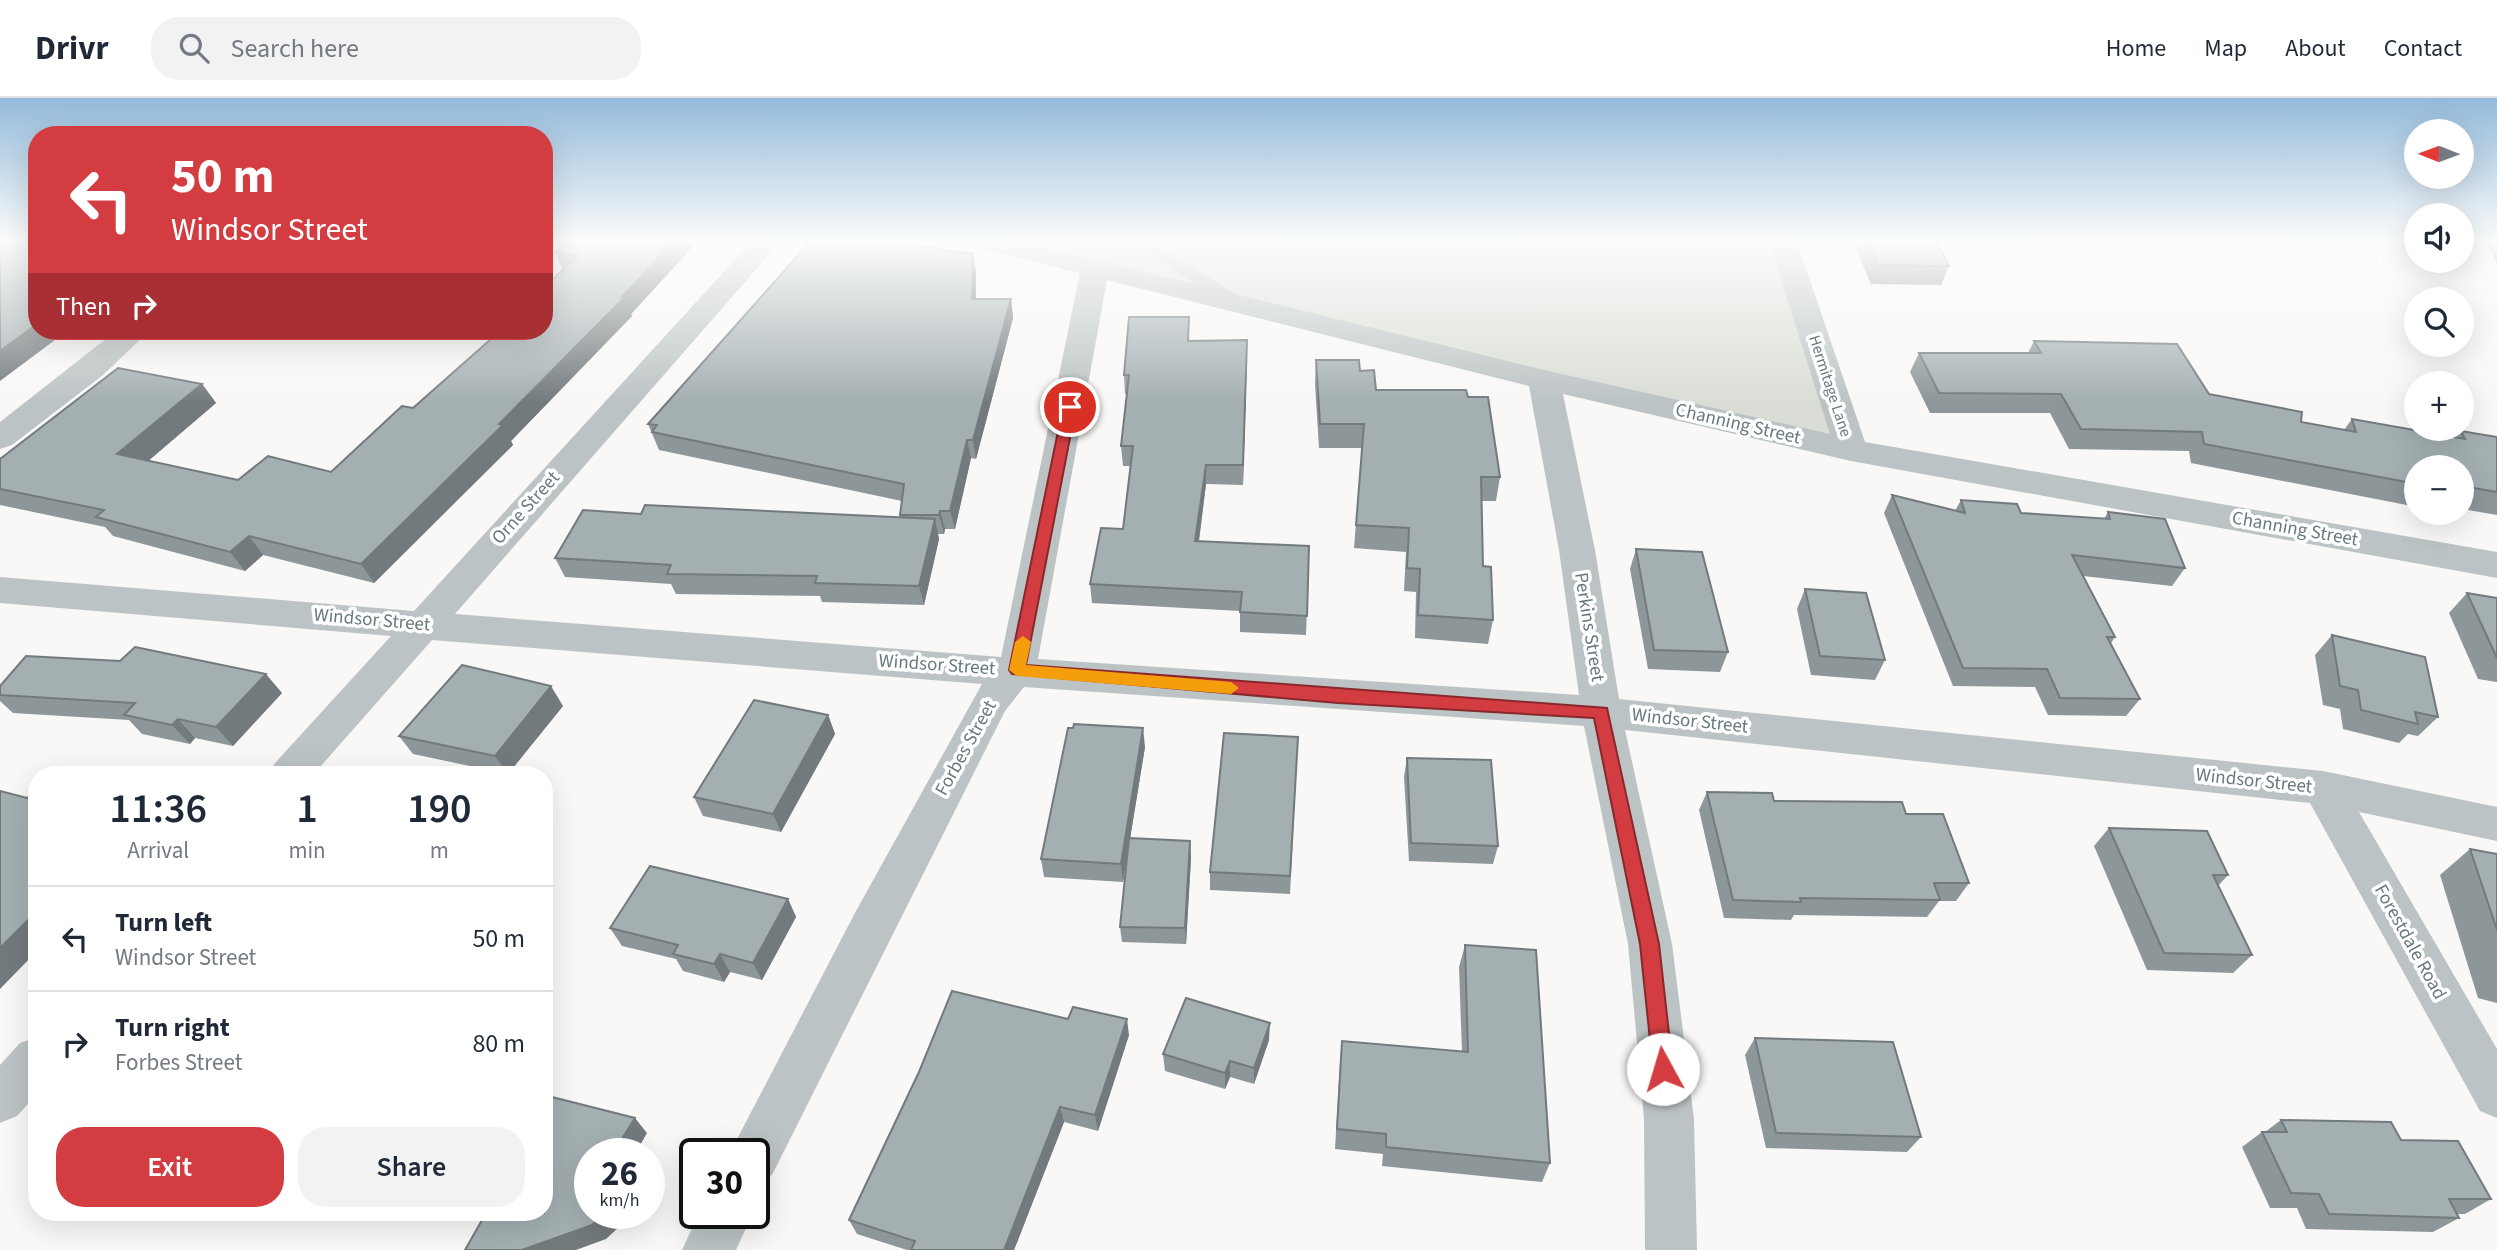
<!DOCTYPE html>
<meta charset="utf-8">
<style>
:root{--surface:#fff;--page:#f2f2f3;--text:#1f2937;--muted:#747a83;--line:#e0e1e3;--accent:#d33d42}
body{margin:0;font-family:"Source Sans 3",sans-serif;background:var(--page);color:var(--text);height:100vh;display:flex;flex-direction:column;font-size:26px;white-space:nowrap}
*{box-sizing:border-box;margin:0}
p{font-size:23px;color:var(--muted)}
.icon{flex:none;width:38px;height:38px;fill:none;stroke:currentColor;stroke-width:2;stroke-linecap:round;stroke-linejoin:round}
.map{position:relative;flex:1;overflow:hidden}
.drawer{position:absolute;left:28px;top:668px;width:525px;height:455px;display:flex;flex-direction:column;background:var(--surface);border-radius:28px;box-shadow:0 7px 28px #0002}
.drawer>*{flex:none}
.top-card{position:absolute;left:28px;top:28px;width:525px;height:214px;border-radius:28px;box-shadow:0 7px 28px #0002;background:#d33d42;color:#fff;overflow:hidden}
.needle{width:46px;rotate:271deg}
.fabs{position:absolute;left:2404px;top:21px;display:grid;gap:14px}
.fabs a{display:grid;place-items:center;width:70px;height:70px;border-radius:50%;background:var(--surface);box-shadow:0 7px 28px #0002;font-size:35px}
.speed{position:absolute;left:574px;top:1040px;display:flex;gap:14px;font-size:35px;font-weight:700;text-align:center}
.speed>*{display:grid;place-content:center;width:91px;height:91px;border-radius:50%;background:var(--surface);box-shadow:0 7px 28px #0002;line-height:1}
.speed small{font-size:18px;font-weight:400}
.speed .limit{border:4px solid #111;border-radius:10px;background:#fff;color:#111}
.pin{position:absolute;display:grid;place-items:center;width:60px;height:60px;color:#fff;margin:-30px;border:4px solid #fff;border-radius:50%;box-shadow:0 2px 7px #0007}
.me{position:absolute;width:77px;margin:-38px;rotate:354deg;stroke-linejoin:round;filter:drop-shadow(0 0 5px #0008)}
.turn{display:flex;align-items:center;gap:24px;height:147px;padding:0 28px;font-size:32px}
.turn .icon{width:91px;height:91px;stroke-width:2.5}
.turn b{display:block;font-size:49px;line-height:60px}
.then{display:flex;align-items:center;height:66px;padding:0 28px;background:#0003;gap:14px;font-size:26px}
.eta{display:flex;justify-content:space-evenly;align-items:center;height:119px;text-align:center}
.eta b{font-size:42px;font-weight:600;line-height:49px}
.button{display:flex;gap:14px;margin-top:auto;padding:14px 28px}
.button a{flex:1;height:80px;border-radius:28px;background:var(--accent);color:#fff;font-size:28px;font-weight:600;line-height:80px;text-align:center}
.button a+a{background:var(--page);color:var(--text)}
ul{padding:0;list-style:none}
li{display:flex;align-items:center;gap:21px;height:105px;padding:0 28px;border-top:2px solid var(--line)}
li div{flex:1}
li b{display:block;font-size:26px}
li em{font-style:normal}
header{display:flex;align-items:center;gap:42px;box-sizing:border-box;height:98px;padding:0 35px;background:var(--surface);border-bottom:2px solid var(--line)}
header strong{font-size:33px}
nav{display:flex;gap:38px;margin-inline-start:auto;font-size:24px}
.search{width:490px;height:63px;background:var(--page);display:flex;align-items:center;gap:18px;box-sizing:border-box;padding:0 24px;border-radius:28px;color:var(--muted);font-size:26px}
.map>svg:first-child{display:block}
</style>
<header>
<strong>Drivr</strong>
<div class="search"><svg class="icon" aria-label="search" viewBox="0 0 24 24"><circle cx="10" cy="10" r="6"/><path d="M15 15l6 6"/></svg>Search here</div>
<nav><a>Home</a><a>Map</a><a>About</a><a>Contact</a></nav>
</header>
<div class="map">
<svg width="2497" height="1152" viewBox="0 0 2497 1152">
<rect width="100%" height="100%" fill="#f9f8f7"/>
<!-- green -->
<path fill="#daddd6" d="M 988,144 L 1783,144 L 1851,352 Z"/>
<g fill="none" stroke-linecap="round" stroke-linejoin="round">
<!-- service -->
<g fill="#bcc3c4" fill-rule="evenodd">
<path d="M 1129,144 L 1153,144 L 1254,208 L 1244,214 L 1237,212 Z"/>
<path d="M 2424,163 L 2444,163 L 2445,168 L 2435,174 L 2428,172 Z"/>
</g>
<!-- minor -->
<g fill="#bcc3c4" fill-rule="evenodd">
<path d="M 751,144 L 780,144 L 455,516 L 1001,559 L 1080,175 L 978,150 L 974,144 L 1022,144 L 1544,272 L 1830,336 L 1769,144 L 1797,144 L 1865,344 L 2497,454 L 2497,480 L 1851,363 L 1563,296 L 1595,452 L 1619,601 L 2323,673 L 2497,709 L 2497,743 L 2359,714 L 2497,951 L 2497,1020 L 2480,1013 L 2310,705 L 1625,632 L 1672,846 L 1694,1021 L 1697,1152 L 1645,1152 L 1644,1021 L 1628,846 L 1584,628 L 1024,589 L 1005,613 L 772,1077 L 754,1084 L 754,1055 L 731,1055 L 736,1043 L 856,813 L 982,586 L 432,542 L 313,677 L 269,677 L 275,665 L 391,538 L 0,505 L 0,479 L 414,513 ZM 1107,182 L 1529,288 L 1559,452 L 1579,597 L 1038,561 Z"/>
<path d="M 116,233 L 149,233 L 103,277 L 12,347 L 0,351 L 0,324 Z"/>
<path d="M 37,939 L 37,996 L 17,1018 L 0,1025 L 0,967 L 20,945 Z"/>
<path d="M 699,1115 L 753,1115 L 736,1152 L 682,1152 Z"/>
</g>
</g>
<!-- wall -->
<g fill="#8d9699">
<path d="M 567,144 L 697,144 L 631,216 L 632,218 L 511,343 L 513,347 L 374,485 L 263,457 L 245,473 L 113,438 L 105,429 L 0,407 L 0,361 L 202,286 L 216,305 L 148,363 L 238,382 L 331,374 L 413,310 L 491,242 L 563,172 L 555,155 Z"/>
<path d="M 1853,144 L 1937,144 L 1949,168 L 1941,187 L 1871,186 Z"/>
<path d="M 2487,144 L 2497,144 L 2497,166 Z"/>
<path d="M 973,156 L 976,174 L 976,201 L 1011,201 L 1013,220 L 976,361 L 971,360 L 955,431 L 945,431 L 944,436 L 938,436 L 939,441 L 924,507 L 822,504 L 820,498 L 676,496 L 671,486 L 565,479 L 555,460 L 641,416 L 901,420 L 900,417 L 902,403 L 659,352 L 648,326 Z"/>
<path d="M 1247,242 L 1243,387 L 1206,386 L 1199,444 L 1309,448 L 1306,537 L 1240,534 L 1240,513 L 1092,505 L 1090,486 L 1123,431 L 1130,368 L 1123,368 L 1121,348 L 1127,296 L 1125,296 L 1124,277 L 1190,243 Z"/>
<path d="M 2034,243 L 2301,324 L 2344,332 L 2352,321 L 2456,339 L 2461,333 L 2497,339 L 2497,417 L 2462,411 L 2462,369 L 2417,369 L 2417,409 L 2191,365 L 2189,353 L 2069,351 L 2050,315 L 1930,315 L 1910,274 L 1919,255 L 2028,255 Z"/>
<path d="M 1316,262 L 1360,273 L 1376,292 L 1468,299 L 1500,379 L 1496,403 L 1481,403 L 1483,468 L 1493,522 L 1488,546 L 1415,540 L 1416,494 L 1404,493 L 1406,454 L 1354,450 L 1362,350 L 1319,350 L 1315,286 Z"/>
<path d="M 1892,397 L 1955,413 L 1961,402 L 2021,415 L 2104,421 L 2108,414 L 2185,470 L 2172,488 L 2083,478 L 2115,539 L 2111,545 L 2140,601 L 2126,618 L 2048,617 L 2035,589 L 1953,588 L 1884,415 Z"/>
<path d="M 1636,451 L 1728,554 L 1720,574 L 1648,571 L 1630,471 Z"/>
<path d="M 1805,491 L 1885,562 L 1875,582 L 1811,577 L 1797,511 Z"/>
<path d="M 2467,495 L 2497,500 L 2497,584 L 2478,581 L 2449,515 Z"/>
<path d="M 2332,537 L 2438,619 L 2418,638 L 2408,636 L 2399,645 L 2343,631 L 2340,611 L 2323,607 L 2315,557 Z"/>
<path d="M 0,588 L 282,595 L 233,648 L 195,640 L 190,646 L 142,636 L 129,622 L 13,615 L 0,603 Z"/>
<path d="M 563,608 L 508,676 L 413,656 L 399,638 Z"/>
<path d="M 828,617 L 835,636 L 781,734 L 703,718 L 694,699 Z"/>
<path d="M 1298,639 L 1290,796 L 1210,792 L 1210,774 Z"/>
<path d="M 1145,649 L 1130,740 L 1190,743 L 1191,760 L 1186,846 L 1122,844 L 1120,829 L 1128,756 L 1123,784 L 1044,779 L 1041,761 Z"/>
<path d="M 1407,660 L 1498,748 L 1493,766 L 1409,763 L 1404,679 Z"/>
<path d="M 1707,694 L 1774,703 L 1906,716 L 1969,785 L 1956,803 L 1939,803 L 1927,819 L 1794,817 L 1791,822 L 1724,820 L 1699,712 Z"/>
<path d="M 2109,730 L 2228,777 L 2218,788 L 2252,857 L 2233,875 L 2147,872 L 2094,748 Z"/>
<path d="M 2470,751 L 2497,756 L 2497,905 L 2478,900 L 2440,777 Z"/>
<path d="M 788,801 L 796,819 L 762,882 L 730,874 L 724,884 L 683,873 L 676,861 L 622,848 L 610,830 Z"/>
<path d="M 1465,847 L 1550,1065 L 1542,1084 L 1382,1068 L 1383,1056 L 1335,1051 L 1340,964 L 1342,943 L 1462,954 L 1459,869 Z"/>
<path d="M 1129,937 L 1098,1033 L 1064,1024 L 1014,1152 L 907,1152 L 857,1136 L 849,1122 Z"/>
<path d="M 1755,940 L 1921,1039 L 1907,1054 L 1766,1050 L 1745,957 Z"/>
<path d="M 1269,942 L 1254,986 L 1230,979 L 1225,991 L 1165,973 L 1163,956 Z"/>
<path d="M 2281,1022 L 2401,1042 L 2491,1101 L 2465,1116 L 2457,1116 L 2459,1120 L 2433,1134 L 2306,1131 L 2297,1110 L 2270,1110 L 2242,1049 L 2262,1034 L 2265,1034 Z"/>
</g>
<!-- shaded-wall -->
<g fill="#737a7d">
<path d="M 673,144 L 697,144 L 631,216 L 632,218 L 511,343 L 513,347 L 374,485 L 361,466 L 499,326 Z"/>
<path d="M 973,156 L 976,174 L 975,220 L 972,201 Z"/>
<path d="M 1011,201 L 1013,220 L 976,361 L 973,342 Z"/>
<path d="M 37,226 L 37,233 L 67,233 L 0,283 L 0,253 Z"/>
<path d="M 1247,242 L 1247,261 L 1243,387 L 1243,367 Z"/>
<path d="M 202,286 L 216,305 L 133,376 L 117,356 Z"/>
<path d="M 967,342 L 971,360 L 955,431 L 950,413 Z"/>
<path d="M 1206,367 L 1206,386 L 1196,463 L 1195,443 Z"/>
<path d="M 940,413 L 945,431 L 944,436 L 939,417 Z"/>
<path d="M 935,421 L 939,441 L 924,507 L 919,488 Z"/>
<path d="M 249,438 L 263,457 L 245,473 L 230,454 Z"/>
<path d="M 266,576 L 282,595 L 233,648 L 216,629 Z"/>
<path d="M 551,588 L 563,608 L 508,676 L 495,658 Z"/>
<path d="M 828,617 L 835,636 L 781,734 L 773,716 Z"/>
<path d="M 178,621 L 195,640 L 190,646 L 172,627 Z"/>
<path d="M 1143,630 L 1145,649 L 1123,784 L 1121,766 Z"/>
<path d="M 1190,743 L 1191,760 L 1186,846 L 1185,830 Z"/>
<path d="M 788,801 L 796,819 L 762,882 L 753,865 Z"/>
<path d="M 37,813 L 37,853 L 0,891 L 0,850 Z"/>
<path d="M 720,856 L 730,874 L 724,884 L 714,866 Z"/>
<path d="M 1127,921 L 1129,937 L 1098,1033 L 1095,1017 Z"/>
<path d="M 1270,925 L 1269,942 L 1254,986 L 1254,970 Z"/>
<path d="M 1230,963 L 1230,979 L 1225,991 L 1225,975 Z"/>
<path d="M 1060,1009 L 1064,1024 L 1014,1152 L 1004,1152 Z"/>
<path d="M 635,1020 L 647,1035 L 639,1049 L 644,1055 L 636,1055 L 620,1044 Z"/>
<path d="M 605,1115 L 626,1115 L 620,1128 L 606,1141 L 576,1152 L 522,1152 Z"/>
</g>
<!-- building -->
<g fill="#a4afb2" stroke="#737a7d" stroke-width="2">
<path d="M 0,144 L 37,144 L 37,226 L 0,253 Z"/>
<path d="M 567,144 L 673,144 L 622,199 L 625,199 L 499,326 L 503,327 L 361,466 L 249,438 L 230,454 L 96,419 L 104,412 L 0,391 L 0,361 L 118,270 L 202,286 L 117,356 L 238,382 L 268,358 L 331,374 L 402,308 L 413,310 L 500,233 L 544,233 L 544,190 L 577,158 L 555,155 Z"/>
<path d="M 810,144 L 893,144 L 973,156 L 972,201 L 1011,201 L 973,342 L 967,342 L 950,413 L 940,413 L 939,417 L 900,417 L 904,386 L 652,334 L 657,327 L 648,326 Z"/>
<path d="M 1868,144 L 1937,144 L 1949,168 L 1878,167 Z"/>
<path d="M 1129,219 L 1189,219 L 1188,243 L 1247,242 L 1243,367 L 1206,367 L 1195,443 L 1309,448 L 1307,518 L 1240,514 L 1242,494 L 1090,486 L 1101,430 L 1123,431 L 1133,348 L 1121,348 L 1129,277 L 1124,277 Z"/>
<path d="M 2034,243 L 2177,246 L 2209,296 L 2302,314 L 2301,324 L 2356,334 L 2352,321 L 2465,341 L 2461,333 L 2497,339 L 2497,394 L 2462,388 L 2462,369 L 2417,369 L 2417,386 L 2204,346 L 2202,334 L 2081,331 L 2061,296 L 1939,295 L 1919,255 L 2041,255 Z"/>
<path d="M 1316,262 L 1359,262 L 1360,273 L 1374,272 L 1376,292 L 1466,292 L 1468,299 L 1488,299 L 1500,379 L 1481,379 L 1483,468 L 1491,469 L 1493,522 L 1418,517 L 1420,471 L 1407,470 L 1409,430 L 1356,427 L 1364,326 L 1320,326 Z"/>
<path d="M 1892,397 L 1965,415 L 1961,402 L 2017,406 L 2021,415 L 2110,421 L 2108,414 L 2165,421 L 2185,470 L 2072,457 L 2115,539 L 2107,539 L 2140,601 L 2060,600 L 2047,571 L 1963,570 Z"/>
<path d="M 645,407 L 935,421 L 919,488 L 815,485 L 817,478 L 667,476 L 671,467 L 555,460 L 583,412 L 641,416 Z"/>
<path d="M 1636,451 L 1702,454 L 1728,554 L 1654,552 Z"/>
<path d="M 1805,491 L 1866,495 L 1885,562 L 1820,558 Z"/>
<path d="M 2467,495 L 2497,500 L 2497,560 Z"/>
<path d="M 2332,537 L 2425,559 L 2438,619 L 2415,614 L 2418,626 L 2361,612 L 2358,592 L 2340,588 Z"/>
<path d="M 135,549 L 266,576 L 216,629 L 178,621 L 172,627 L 124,617 L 135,605 L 0,597 L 0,588 L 26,558 L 120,563 Z"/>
<path d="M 462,567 L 551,588 L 495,658 L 399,638 Z"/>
<path d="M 754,602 L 828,617 L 773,716 L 694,699 Z"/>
<path d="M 1074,626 L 1143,630 L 1121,766 L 1041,761 L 1068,630 L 1073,630 Z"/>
<path d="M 1224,635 L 1298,639 L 1290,778 L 1210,774 Z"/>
<path d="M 1407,660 L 1491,662 L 1498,748 L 1411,745 Z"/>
<path d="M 0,693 L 27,700 L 34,694 L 37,695 L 37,813 L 0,850 Z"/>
<path d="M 1707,694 L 1772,695 L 1774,703 L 1902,704 L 1906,716 L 1943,716 L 1969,785 L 1934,785 L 1940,802 L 1800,800 L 1801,804 L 1733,802 Z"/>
<path d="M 2109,730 L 2207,733 L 2228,777 L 2213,777 L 2252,857 L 2164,855 Z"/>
<path d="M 1129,740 L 1190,743 L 1185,830 L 1120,829 Z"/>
<path d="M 2470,751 L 2497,756 L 2497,832 Z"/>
<path d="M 650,768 L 788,801 L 753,865 L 720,856 L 714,866 L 673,856 L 678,847 L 610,830 Z"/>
<path d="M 1465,847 L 1536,852 L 1550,1065 L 1386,1049 L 1386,1036 L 1337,1031 L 1342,943 L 1468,954 Z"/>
<path d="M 952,893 L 1068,921 L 1073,909 L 1127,921 L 1095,1017 L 1060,1009 L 1004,1152 L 911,1152 L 915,1143 L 849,1122 L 919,974 Z"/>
<path d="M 1186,900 L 1270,925 L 1254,970 L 1230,963 L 1225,975 L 1163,956 Z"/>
<path d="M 1755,940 L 1893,944 L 1921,1039 L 1776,1035 Z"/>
<path d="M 544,997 L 635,1020 L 620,1044 L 639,1049 L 636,1055 L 590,1055 L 590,1115 L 605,1115 L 592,1127 L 522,1152 L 465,1152 L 486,1115 L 544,1115 Z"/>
<path d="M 2281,1022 L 2391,1024 L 2401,1042 L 2458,1043 L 2491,1101 L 2449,1101 L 2459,1120 L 2329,1116 L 2319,1096 L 2291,1095 L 2262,1034 L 2287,1034 Z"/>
</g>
<!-- sky -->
<linearGradient id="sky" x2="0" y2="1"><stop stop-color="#93bada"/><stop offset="0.47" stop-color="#fcfcfb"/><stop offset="1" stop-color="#fcfcfb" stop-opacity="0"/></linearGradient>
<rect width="2497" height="305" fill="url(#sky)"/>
<!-- route -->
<path fill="#d33d42" stroke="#89282b" stroke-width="2" d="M 1070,305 L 1076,309 L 1026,567 L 1607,610 L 1659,846 L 1673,971 L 1670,977 L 1663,980 L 1656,977 L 1653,971 L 1640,846 L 1594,620 L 1338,605 L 1012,576 L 1009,572 L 1063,309 Z"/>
<!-- slow -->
<path fill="#f59e0b" d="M 1023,538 L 1031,544 L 1026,567 L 1231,584 L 1239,590 L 1231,596 L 1017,578 L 1009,572 L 1015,544 Z"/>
<g text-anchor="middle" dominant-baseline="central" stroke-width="7" stroke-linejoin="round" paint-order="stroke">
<!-- far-street labels -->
<g font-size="16" fill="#667a7f" stroke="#fff">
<text transform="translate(1830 288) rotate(72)">Hermitage Lane</text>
</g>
<!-- street labels -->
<g font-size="19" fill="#667a7f" stroke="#fff">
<text transform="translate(1738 326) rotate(13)">Channing Street</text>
<text transform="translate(526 410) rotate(-48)">Orne Street</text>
<text transform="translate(2295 431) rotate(10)">Channing Street</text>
<text transform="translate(372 522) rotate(5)">Windsor Street</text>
<text transform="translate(1589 529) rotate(81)">Perkins Street</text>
<text transform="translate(937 567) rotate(4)">Windsor Street</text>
<text transform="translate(1690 623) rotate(6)">Windsor Street</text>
<text transform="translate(966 650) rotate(-61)">Forbes Street</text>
<text transform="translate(2254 683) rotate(6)">Windsor Street</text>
<text transform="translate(2410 844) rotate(61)">Forestdale Road</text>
</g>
</g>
</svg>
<div class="fabs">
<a><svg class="needle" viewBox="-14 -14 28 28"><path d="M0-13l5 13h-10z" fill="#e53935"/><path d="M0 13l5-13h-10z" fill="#747a83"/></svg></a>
<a><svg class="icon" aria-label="sound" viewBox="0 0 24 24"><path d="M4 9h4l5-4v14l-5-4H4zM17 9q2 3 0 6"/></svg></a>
<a><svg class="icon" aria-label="search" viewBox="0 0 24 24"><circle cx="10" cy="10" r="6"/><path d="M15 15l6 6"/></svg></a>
<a>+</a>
<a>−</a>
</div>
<div class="speed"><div>26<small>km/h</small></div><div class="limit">30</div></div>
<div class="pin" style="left:1070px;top:309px;background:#d93025"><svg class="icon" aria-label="arrive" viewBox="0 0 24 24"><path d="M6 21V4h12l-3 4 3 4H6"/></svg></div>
<svg class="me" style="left:1663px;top:971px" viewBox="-20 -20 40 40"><circle r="19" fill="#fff"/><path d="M0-13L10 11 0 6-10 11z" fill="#d33d42"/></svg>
<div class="top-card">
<div class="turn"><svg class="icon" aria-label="left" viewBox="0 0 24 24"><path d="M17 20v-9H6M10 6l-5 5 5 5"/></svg><div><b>50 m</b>Windsor Street</div></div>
<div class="then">Then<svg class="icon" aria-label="right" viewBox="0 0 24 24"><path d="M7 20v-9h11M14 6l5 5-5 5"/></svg></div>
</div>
<section class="drawer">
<div class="eta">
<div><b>11:36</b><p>Arrival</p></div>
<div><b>1</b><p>min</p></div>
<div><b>190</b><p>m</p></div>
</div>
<ul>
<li><svg class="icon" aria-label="left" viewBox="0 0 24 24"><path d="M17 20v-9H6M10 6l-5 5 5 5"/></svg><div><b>Turn left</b><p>Windsor Street</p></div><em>50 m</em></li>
<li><svg class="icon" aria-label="right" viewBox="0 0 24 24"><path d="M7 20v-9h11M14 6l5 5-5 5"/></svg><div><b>Turn right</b><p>Forbes Street</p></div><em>80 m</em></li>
</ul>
<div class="button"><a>Exit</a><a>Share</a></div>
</section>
</div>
